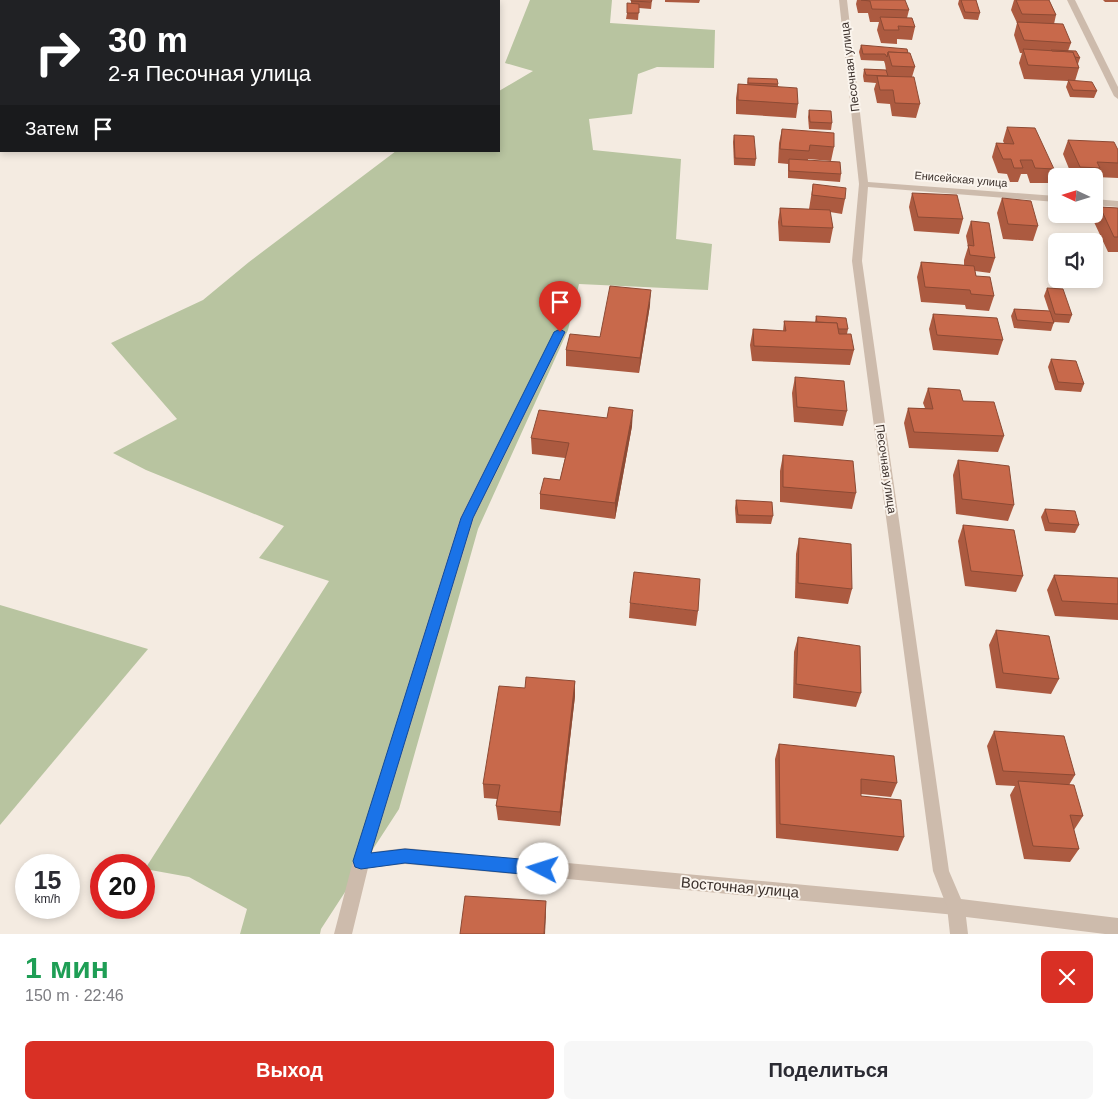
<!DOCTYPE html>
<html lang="ru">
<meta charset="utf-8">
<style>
:root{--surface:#fff;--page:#f7f7f7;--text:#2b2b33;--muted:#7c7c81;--accent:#d93025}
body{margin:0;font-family:Helvetica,sans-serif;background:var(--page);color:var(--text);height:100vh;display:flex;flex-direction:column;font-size:19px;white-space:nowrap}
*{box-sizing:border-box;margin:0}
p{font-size:16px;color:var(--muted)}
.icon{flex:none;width:28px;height:28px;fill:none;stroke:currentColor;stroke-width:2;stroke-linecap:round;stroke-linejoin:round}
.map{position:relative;height:934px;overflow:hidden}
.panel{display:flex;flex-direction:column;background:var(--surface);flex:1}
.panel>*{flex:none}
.top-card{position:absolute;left:0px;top:0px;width:500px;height:152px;box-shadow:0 2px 8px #0003;background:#202124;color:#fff;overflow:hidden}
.needle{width:32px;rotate:274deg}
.tools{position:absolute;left:1048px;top:168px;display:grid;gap:10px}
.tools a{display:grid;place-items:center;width:55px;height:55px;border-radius:8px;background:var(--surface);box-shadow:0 2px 8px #0003;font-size:25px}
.speed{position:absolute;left:15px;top:854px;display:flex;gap:10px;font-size:25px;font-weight:700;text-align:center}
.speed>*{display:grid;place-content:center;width:65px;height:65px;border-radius:50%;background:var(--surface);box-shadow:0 2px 8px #0003;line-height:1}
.speed small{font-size:12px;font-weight:400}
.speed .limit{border:8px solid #d22;background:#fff;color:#111}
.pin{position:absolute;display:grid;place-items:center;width:42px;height:42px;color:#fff;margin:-51px -21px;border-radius:50% 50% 50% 0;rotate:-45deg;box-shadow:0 0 5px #0007}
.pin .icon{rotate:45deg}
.me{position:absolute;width:55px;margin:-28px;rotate:275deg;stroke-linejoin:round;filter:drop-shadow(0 0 4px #0008)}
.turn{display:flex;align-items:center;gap:18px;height:105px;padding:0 25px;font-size:22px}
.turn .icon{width:65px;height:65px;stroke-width:2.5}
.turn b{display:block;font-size:35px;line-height:42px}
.then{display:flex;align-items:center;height:48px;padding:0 25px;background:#0003;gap:10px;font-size:19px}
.round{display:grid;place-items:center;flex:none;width:52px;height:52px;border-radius:8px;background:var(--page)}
.headline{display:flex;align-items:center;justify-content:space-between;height:85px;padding:0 25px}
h1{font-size:30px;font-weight:600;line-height:38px;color:#1e9e55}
.cta{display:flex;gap:10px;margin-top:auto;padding:10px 25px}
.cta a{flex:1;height:58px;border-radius:8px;background:var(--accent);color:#fff;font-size:20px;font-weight:600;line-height:58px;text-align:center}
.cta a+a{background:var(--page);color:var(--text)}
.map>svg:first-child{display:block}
</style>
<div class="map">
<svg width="1118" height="934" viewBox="0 0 1118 934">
<rect width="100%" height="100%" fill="#f4ebe1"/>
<!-- green -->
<g fill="#b8c4a0">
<path d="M 530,0 L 612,0 L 610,23 L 715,30 L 714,68 L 657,67 L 638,74 L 632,114 L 589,119 L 593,150 L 681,159 L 676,239 L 712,244 L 708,290 L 579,284 L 568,330 L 478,529 L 399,809 L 321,929 L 320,934 L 240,934 L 247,909 L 189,877 L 145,869 L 329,581 L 259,558 L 284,526 L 146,470 L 113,453 L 177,419 L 111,343 L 203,300 L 249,262 L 396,151 L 499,151 L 499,91 L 533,71 L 505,63 Z"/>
<path d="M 0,605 L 148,649 L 0,825 Z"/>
</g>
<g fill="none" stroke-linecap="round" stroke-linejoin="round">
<!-- service -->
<path fill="#cdbbac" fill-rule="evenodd" d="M 560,329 L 566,332 L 474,518 L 372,852 L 405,848 L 956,899 L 962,901 L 965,907 L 962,913 L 956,915 L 405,864 L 368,868 L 352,934 L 334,934 L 353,861 L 460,518 L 554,332 Z"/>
<!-- minor -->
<g fill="#cdbbac" fill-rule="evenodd">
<path d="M 839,0 L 847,0 L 868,182 L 1056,196 L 1056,202 L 868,187 L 862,261 L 949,871 L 961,899 L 1118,918 L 1118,934 L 1105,934 L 966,917 L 968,934 L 950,934 L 947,907 L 933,871 L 852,261 L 859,184 Z"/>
<path d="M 1067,0 L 1075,0 L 1118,87 L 1118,99 L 1114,96 Z"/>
<path d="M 1094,199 L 1118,201 L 1118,207 L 1094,205 Z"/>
</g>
</g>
<!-- wall -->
<g fill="#ac5a40">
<path d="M 631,0 L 652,0 L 651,9 L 639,8 L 638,20 L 626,19 L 627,13 L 631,3 Z"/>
<path d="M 665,0 L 700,0 L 699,3 L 665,2 Z"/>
<path d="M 857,0 L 891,0 L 909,10 L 907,18 L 915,27 L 912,40 L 897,39 L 897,44 L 881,43 L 877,30 L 879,22 L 870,22 L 868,13 L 858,13 L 856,4 Z"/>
<path d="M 959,0 L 976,0 L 980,13 L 978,20 L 964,19 L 958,4 Z"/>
<path d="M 1014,0 L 1049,0 L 1056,15 L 1054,24 L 1071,43 L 1068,51 L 1080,58 L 1078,64 L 1079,68 L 1075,81 L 1097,91 L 1094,98 L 1070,97 L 1066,87 L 1068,81 L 1024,79 L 1019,63 L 1022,53 L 1020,53 L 1014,35 L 1017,23 L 1011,10 Z"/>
<path d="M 1103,0 L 1118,0 L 1118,2 L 1105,2 Z"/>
<path d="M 861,45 L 908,53 L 915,67 L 912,77 L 920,104 L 916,118 L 892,116 L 890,104 L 877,103 L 874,89 L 876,83 L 864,82 L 863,76 L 864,69 L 886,70 L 885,64 L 884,61 L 861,60 L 859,52 Z"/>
<path d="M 748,78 L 778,84 L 778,86 L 798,104 L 796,118 L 736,114 L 736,98 L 738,84 L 747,85 Z"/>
<path d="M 809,110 L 832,123 L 831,130 L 809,129 L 808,117 Z"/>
<path d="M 1007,127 L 1054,169 L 1049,183 L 1030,183 L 1027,174 L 1021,174 L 1018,182 L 1010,182 L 1007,174 L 998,173 L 992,157 L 996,143 L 1004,143 L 1003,141 Z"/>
<path d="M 782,129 L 834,147 L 831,161 L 808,159 L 808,160 L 841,174 L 840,182 L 788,178 L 788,164 L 778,163 L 779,143 Z"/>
<path d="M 734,135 L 756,159 L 755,166 L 734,165 L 733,142 Z"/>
<path d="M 1068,140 L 1118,150 L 1118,178 L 1096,177 L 1094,182 L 1094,176 L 1072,176 L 1063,154 Z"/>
<path d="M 813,184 L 845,199 L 842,214 L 830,212 L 833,228 L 830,243 L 779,241 L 778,222 L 780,208 L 809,209 Z"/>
<path d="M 912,193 L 963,219 L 959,234 L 914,231 L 909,207 Z"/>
<path d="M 1002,198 L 1038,226 L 1033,241 L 1003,239 L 997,213 Z"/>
<path d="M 1100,207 L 1118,208 L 1118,252 L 1108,252 L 1094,222 Z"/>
<path d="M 971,221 L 995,258 L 990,273 L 975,271 L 976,276 L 994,296 L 989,311 L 966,309 L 965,305 L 921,302 L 917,277 L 921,262 L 964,265 L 964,260 L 968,247 L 966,236 Z"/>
<path d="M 1047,288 L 1072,315 L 1069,323 L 1054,322 L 1051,331 L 1014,328 L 1011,316 L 1014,309 L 1049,311 L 1044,296 Z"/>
<path d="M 650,305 L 639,373 L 566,366 L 566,350 L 600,337 Z"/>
<path d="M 933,314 L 1003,340 L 998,355 L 933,350 L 929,329 Z"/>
<path d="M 816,316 L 848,329 L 847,334 L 854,350 L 850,365 L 752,361 L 750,345 L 753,329 L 783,331 L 784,321 L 815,322 Z"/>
<path d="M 1051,359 L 1084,384 L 1081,392 L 1055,390 L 1048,367 Z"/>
<path d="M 795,377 L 847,411 L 843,426 L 794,422 L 792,393 Z"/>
<path d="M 928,388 L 963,401 L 1004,436 L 998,452 L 909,448 L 904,423 L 908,408 L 925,408 L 923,403 Z"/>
<path d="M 607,418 L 632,426 L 615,519 L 540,509 L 540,494 L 560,480 L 565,458 L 532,454 L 531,438 Z"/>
<path d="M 783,455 L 856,493 L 852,509 L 780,502 L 780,471 Z"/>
<path d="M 958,460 L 1014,505 L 1008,521 L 956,514 L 953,475 Z"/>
<path d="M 736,500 L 773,516 L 771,524 L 736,523 L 735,508 Z"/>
<path d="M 1045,509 L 1079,525 L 1075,533 L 1045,531 L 1041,517 Z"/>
<path d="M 963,525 L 1023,576 L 1016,592 L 965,586 L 958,541 Z"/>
<path d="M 799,538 L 852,589 L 848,604 L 795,598 L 796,554 Z"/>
<path d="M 1054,575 L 1118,578 L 1118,620 L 1055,616 L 1047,590 Z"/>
<path d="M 630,603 L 698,611 L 696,626 L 629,618 Z"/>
<path d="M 996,630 L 1059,679 L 1051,694 L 996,688 L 989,645 Z"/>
<path d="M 798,637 L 861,693 L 856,707 L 793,698 L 794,652 Z"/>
<path d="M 575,681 L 575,696 L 560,826 L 498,820 L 496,806 L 497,799 L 484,798 L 483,784 L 525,688 Z"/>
<path d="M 994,731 L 1075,775 L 1069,785 L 1083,816 L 1074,830 L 1079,849 L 1070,862 L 1024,859 L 1010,795 L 1015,786 L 996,785 L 987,746 Z"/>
<path d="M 779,744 L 897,783 L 891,797 L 861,794 L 861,796 L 904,837 L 898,851 L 776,838 L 775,759 Z"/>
</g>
<!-- shaded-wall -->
<g fill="#8c4a34">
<path d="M 651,290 L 650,305 L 639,373 L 640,358 Z"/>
<path d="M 633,410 L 632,426 L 615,519 L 615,503 Z"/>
<path d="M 575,681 L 575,696 L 560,826 L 560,812 Z"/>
<path d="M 546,901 L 546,914 L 545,934 L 544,934 Z"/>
</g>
<!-- building -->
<g fill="#c8694b" stroke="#8c4a34">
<path d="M 631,0 L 652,0 L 651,2 L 631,1 Z"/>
<path d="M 861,0 L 905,0 L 909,10 L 872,9 L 870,1 Z"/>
<path d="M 961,0 L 976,0 L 980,13 L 965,12 Z"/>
<path d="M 1016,0 L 1049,0 L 1056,15 L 1022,14 Z"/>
<path d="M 627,3 L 639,4 L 639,13 L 627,13 Z"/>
<path d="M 880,17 L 912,18 L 915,27 L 898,26 L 899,30 L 884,30 Z"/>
<path d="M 1017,22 L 1063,24 L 1071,43 L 1024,40 Z"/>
<path d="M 861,45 L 907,49 L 908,53 L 888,52 L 887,57 L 885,54 L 863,54 Z"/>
<path d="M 1023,49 L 1073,52 L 1079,68 L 1028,65 Z"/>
<path d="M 1051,50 L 1076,51 L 1080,58 L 1075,57 L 1073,52 L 1052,51 Z"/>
<path d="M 888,52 L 910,53 L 915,67 L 892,66 Z"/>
<path d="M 864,69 L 886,70 L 888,76 L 866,75 Z"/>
<path d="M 877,76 L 914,77 L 920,104 L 895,103 L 893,90 L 880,90 Z"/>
<path d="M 748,78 L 777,79 L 778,84 L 748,83 Z"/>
<path d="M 1068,80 L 1092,82 L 1097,91 L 1073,90 Z"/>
<path d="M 738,84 L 797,88 L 798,104 L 738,100 Z"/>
<path d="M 809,110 L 831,111 L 832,123 L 810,122 Z"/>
<path d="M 1007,127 L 1035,128 L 1054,169 L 1035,168 L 1032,160 L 1020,160 L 1023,168 L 1014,168 L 1011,159 L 1003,159 L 996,143 L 1014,144 Z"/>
<path d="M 782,129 L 834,133 L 834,147 L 810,145 L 809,151 L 780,149 Z"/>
<path d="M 734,135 L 754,136 L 756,159 L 735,158 Z"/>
<path d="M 1068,140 L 1114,142 L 1118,150 L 1118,163 L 1097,162 L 1100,168 L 1080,167 Z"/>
<path d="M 789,159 L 840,162 L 841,174 L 789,171 Z"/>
<path d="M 813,184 L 846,188 L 845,199 L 812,195 Z"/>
<path d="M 912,193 L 957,195 L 963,219 L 918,217 Z"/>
<path d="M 1002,198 L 1031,201 L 1038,226 L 1008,224 Z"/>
<path d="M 1100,207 L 1118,208 L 1118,237 L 1114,237 Z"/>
<path d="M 780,208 L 830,210 L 833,228 L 782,226 Z"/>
<path d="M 971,221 L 989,223 L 995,258 L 970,255 L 968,245 L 974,246 Z"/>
<path d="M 921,262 L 974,266 L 976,276 L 990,277 L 994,296 L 971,294 L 970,290 L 925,287 Z"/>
<path d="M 610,286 L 651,290 L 640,358 L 566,350 L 570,334 L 600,337 Z"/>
<path d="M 1047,288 L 1063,289 L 1072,315 L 1055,314 Z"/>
<path d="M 1014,309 L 1050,311 L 1054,323 L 1017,320 Z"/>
<path d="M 933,314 L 997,318 L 1003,340 L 937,335 Z"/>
<path d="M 816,316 L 846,318 L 848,329 L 838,329 L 837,323 L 817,322 Z"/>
<path d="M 784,321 L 837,323 L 839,334 L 851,334 L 854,350 L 754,346 L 753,329 L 786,331 Z"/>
<path d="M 1051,359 L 1076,361 L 1084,384 L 1058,382 Z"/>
<path d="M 795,377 L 844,381 L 847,411 L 797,407 Z"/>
<path d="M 928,388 L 960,390 L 963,401 L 994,402 L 1004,436 L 914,432 L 908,408 L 933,409 Z"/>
<path d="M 609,407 L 633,410 L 615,503 L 540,494 L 544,478 L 560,480 L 569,443 L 531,438 L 539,410 L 607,418 Z"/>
<path d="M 783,455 L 853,461 L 856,493 L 783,487 Z"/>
<path d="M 958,460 L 1009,466 L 1014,505 L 962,499 Z"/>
<path d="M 736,500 L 772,502 L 773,516 L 738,515 Z"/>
<path d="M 1045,509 L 1075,511 L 1079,525 L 1049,523 Z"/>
<path d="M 963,525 L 1014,530 L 1023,576 L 971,571 Z"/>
<path d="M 799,538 L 851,544 L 852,589 L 798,583 Z"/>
<path d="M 634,572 L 700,579 L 698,611 L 630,603 Z"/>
<path d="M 1054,575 L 1118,578 L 1118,604 L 1062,601 Z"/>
<path d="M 996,630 L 1049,636 L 1059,679 L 1003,673 Z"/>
<path d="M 798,637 L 860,646 L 861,693 L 796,684 Z"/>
<path d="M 526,677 L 575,681 L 560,812 L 496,806 L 500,785 L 483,784 L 499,686 L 525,688 Z"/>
<path d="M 994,731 L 1064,736 L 1075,775 L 1003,771 Z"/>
<path d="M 779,744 L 894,756 L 897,783 L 861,779 L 861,796 L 901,800 L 904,837 L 780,824 Z"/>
<path d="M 1018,781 L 1074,785 L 1083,816 L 1070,815 L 1079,849 L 1033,846 Z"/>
<path d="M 465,896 L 546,901 L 544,934 L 460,934 Z"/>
</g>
<!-- route -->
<path fill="#1a73e8" stroke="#114b97" d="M 560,329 L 565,332 L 473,518 L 371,853 L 405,849 L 543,861 L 548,864 L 551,869 L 548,874 L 543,876 L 405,863 L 361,869 L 355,867 L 353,861 L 461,518 L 554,332 Z"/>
<g text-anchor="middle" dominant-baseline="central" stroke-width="4" stroke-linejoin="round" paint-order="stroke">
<!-- far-street labels -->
<g font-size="11" fill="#3b302b" stroke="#fbf5ee">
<text transform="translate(961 179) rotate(5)">Енисейская улица</text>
</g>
<!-- street labels -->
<g font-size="12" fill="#3b302b" stroke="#fbf5ee">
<text transform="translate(850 67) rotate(-97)">Песочная улица</text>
<text transform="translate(886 469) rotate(82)">Песочная улица</text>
</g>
<!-- near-street labels -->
<g font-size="15" fill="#3b302b" stroke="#fbf5ee">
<text transform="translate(740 887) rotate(5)">Восточная улица</text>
</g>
</g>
</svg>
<div class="tools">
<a><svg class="needle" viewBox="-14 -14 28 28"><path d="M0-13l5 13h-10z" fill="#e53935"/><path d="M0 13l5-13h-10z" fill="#7c7c81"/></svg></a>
<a><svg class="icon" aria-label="sound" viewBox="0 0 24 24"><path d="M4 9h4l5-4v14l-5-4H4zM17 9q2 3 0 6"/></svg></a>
</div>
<div class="speed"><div>15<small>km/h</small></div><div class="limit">20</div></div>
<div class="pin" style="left:560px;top:332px;background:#d93025"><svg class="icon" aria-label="arrive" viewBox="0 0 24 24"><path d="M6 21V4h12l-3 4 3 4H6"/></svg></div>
<svg class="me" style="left:543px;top:869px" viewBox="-20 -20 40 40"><circle r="19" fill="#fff"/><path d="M0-13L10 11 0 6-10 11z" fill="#1a73e8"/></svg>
<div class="top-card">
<div class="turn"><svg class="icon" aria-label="right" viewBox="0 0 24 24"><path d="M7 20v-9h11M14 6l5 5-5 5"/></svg><div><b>30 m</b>2-я Песочная улица</div></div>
<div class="then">Затем<svg class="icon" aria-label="arrive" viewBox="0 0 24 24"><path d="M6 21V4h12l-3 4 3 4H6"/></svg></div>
</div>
</div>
<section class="panel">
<div class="headline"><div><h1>1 мин</h1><p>150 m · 22:46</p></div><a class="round" style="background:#d93025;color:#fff"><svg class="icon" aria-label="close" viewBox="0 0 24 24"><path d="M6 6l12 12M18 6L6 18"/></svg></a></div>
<div class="cta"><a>Выход</a><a>Поделиться</a></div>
</section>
